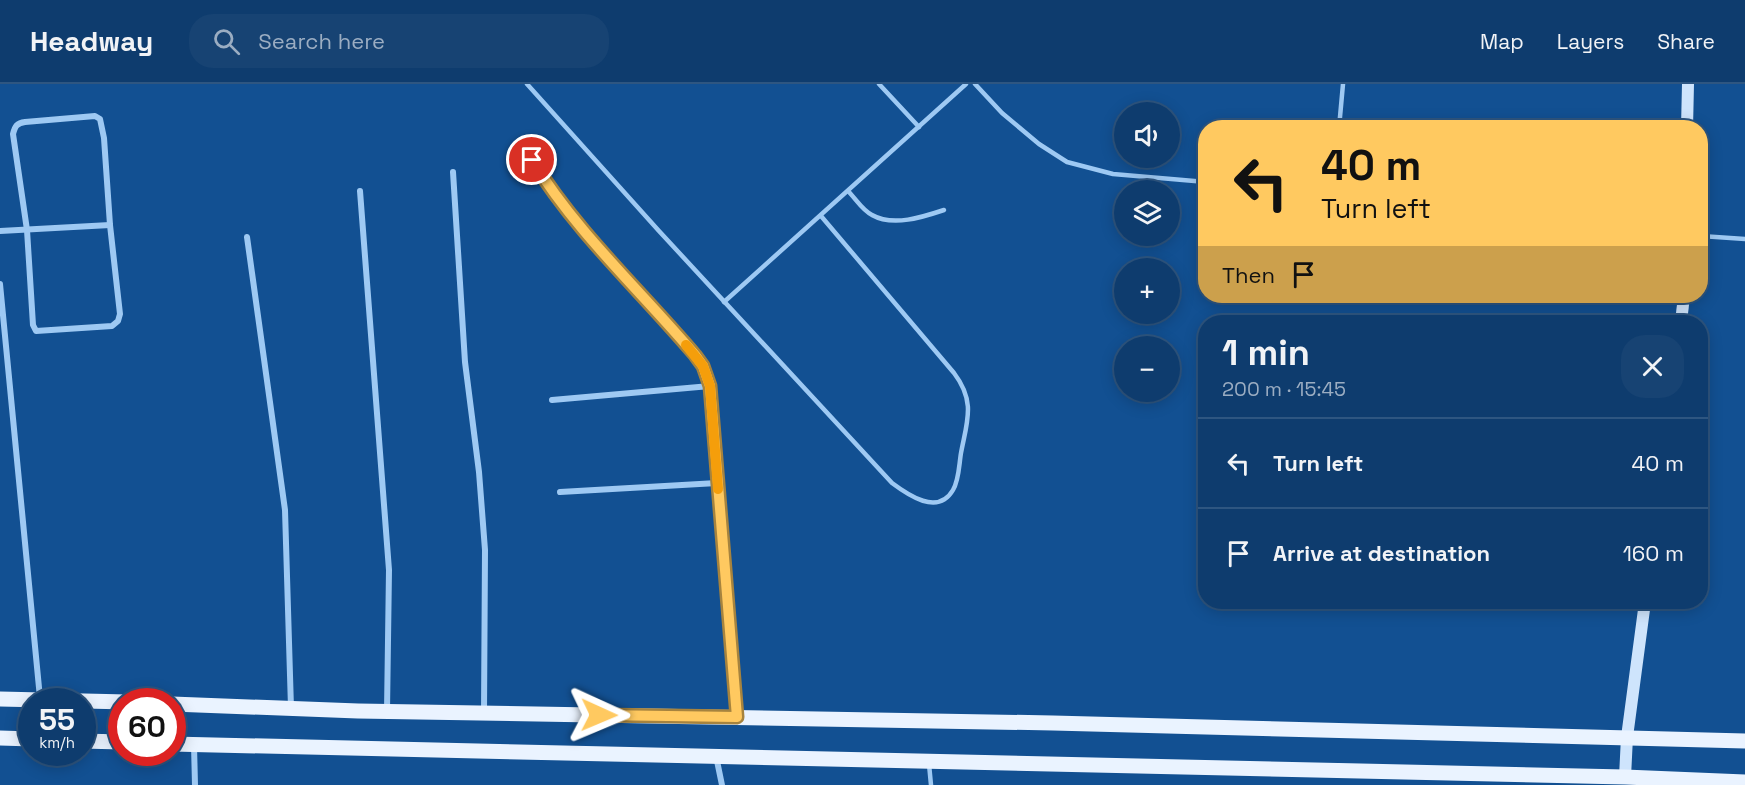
<!DOCTYPE html>
<meta charset="utf-8">
<style>
:root{--surface:#0e3c6e;--page:#174373;--text:#f1f3f6;--muted:#9badc2;--line:#2e5681}
body{margin:0;font-family:"Space Grotesk",sans-serif;background:var(--page);color:var(--text);height:100vh;display:flex;flex-direction:column;font-size:22px;white-space:nowrap}
*{box-sizing:border-box;margin:0}
p{font-size:20px;color:var(--muted)}
.icon{flex:none;width:33px;height:33px;fill:none;stroke:currentColor;stroke-width:2;stroke-linecap:round;stroke-linejoin:round}
.map{position:relative;flex:1;overflow:hidden}
.details{position:absolute;left:1198px;top:231px;width:510px;height:294px;display:flex;flex-direction:column;background:var(--surface);border-radius:24px;box-shadow:0 3px 15px #0003,0 0 0 2px var(--line)}
.details>*{flex:none}
.hud{position:absolute;left:1198px;top:36px;width:510px;height:183px;border-radius:24px;box-shadow:0 3px 15px #0003,0 0 0 2px var(--line);background:#ffc960;color:#111;overflow:hidden}
.controls{position:absolute;left:1114px;top:18px;display:grid;gap:12px}
.controls a{display:grid;place-items:center;width:66px;height:66px;border-radius:50%;background:var(--surface);box-shadow:0 3px 15px #0003,0 0 0 2px var(--line);font-size:30px}
.speed{position:absolute;left:18px;top:604px;display:flex;gap:12px;font-size:30px;font-weight:700;text-align:center}
.speed>*{display:grid;place-content:center;width:78px;height:78px;border-radius:50%;background:var(--surface);box-shadow:0 3px 15px #0003,0 0 0 2px var(--line);line-height:1}
.speed small{font-size:15px;font-weight:400}
.speed .limit{border:9px solid #d22;background:#fff;color:#111}
.pin{position:absolute;display:grid;place-items:center;width:51px;height:51px;color:#fff;margin:-26px;border:3px solid #fff;border-radius:50%;box-shadow:0 2px 6px #0007}
.me{position:absolute;width:66px;margin:-33px;rotate:91deg;stroke-linejoin:round;filter:drop-shadow(0 0 4px #0008)}
.turn{display:flex;align-items:center;gap:21px;height:126px;padding:0 24px;font-size:27px}
.turn .icon{width:78px;height:78px;stroke-width:2.5}
.turn b{display:block;font-size:42px;line-height:51px}
.then{display:flex;align-items:center;height:57px;padding:0 24px;background:#0003;gap:12px;font-size:22px}
.round{display:grid;place-items:center;flex:none;width:63px;height:63px;border-radius:24px;background:var(--page)}
.head{display:flex;align-items:center;justify-content:space-between;height:102px;padding:0 24px}
h1{font-size:36px;font-weight:600;line-height:45px}
ul{padding:0;list-style:none}
li{display:flex;align-items:center;gap:18px;height:90px;padding:0 24px;border-top:2px solid var(--line)}
li div{flex:1}
li b{display:block;font-size:22px}
li em{font-style:normal}
header{display:flex;align-items:center;gap:36px;box-sizing:border-box;height:84px;padding:0 30px;background:var(--surface);border-bottom:2px solid var(--line)}
header strong{font-size:28px}
nav{display:flex;gap:33px;margin-inline-start:auto;font-size:21px}
.search{width:420px;height:54px;background:var(--page);display:flex;align-items:center;gap:15px;box-sizing:border-box;padding:0 21px;border-radius:24px;color:var(--muted);font-size:22px}
.map>svg:first-child{display:block}
</style>
<header>
<strong>Headway</strong>
<div class="search"><svg class="icon" aria-label="search" viewBox="0 0 24 24"><circle cx="10" cy="10" r="6"/><path d="M15 15l6 6"/></svg>Search here</div>
<nav><a>Map</a><a>Layers</a><a>Share</a></nav>
</header>
<div class="map">
<svg width="1745" height="701" viewBox="0 0 1745 701">
<rect width="100%" height="100%" fill="#125092"/>
<g fill="none" stroke-linecap="round" stroke-linejoin="round">
<!-- lane -->
<g stroke="#9ec9f3" stroke-width="4.5">
<path d="M 527,0 L 659,147 L 892,399 C 908,411 938,432 953,406 C 959,396 959,381 961,369 C 967,337 976,318 954,289 L 821,132"/>
<path d="M 879,0 L 919,43"/>
<path d="M 975,0 L 1002,29 L 1039,60 L 1067,78 L 1113,90 L 1206,98"/>
<path d="M 1339,44 L 1343,0"/>
<path d="M 848,107 C 856,115 862,126 872,131 C 893,143 923,133 944,126"/>
<path d="M 1701,152 L 1745,155"/>
<path d="M 724,218 L 966,0"/>
<path d="M 929,680 L 931,701"/>
</g>
<!-- street -->
<g stroke="#9ec9f3" stroke-width="6">
<path d="M 95,32 L 100,35 L 104,54 L 110,141 L 120,230 L 118,237 L 112,242 L 36,247 L 33,241 L 27,146 L 13,50 C 15,42 17,39 25,38 Z"/>
<path d="M 532,76 C 576,148 639,207 695,271 L 703,282 L 710,302 L 737,633"/>
<path d="M 453,88 L 465,278 L 479,388 L 485,466 L 484,629"/>
<path d="M 360,107 L 389,486 L 387,627"/>
<path d="M 0,147 L 110,141"/>
<path d="M 247,153 L 285,426 L 291,624"/>
<path d="M 0,200 L 40,614"/>
<path d="M 552,316 L 710,302"/>
<path d="M 560,408 L 717,399"/>
<path d="M 194,661 L 195,701"/>
<path d="M 716,672 L 722,701"/>
</g>
<!-- secondary -->
<g stroke="#cee4fc" stroke-width="12">
<path d="M 1687,44 L 1688,0"/>
<path d="M 1681,238 L 1684,212"/>
<path d="M 1625,693 L 1627,653 L 1645,518"/>
</g>
<!-- primary -->
<g stroke="#eaf3ff" stroke-width="15">
<path d="M 0,615 L 127,618"/>
<path d="M 172,620 L 358,627 L 1053,639 L 1745,657"/>
<path d="M 0,654 L 32,655"/>
<path d="M 82,657 L 122,658"/>
<path d="M 172,660 L 1625,693 L 1745,698"/>
</g>
</g>
<g fill="none" stroke-linecap="round" stroke-linejoin="round">
<defs>
<path id="route" d="M 532,76 C 577,149 640,206 695,271 L 703,282 L 710,302 L 737,633 L 599,631"/>
</defs>
<!-- route casing -->
<use href="#route" stroke="#a6833e" stroke-width="15"/>
<!-- route -->
<use href="#route" stroke="#ffc960" stroke-width="10"/>
<!-- slow -->
<path stroke="#f59e0b" stroke-width="10" d="M 686,261 L 703,282 L 710,302 L 718,405"/>
</g>
</svg>
<div class="controls">
<a><svg class="icon" aria-label="sound" viewBox="0 0 24 24"><path d="M4 9h4l5-4v14l-5-4H4zM17 9q2 3 0 6"/></svg></a>
<a><svg class="icon" aria-label="layers" viewBox="0 0 24 24"><path d="M12 4l9 5-9 5-9-5zM3 14l9 5 9-5"/></svg></a>
<a>+</a>
<a>−</a>
</div>
<div class="speed"><div>55<small>km/h</small></div><div class="limit">60</div></div>
<div class="pin" style="left:532px;top:76px;background:#d93025"><svg class="icon" aria-label="arrive" viewBox="0 0 24 24"><path d="M6 21V4h12l-3 4 3 4H6"/></svg></div>
<svg class="me" style="left:599px;top:631px" viewBox="-20 -20 40 40"><path d="M0-17L14 15 0 8-14 15z" fill="#ffc960" stroke="#fff" stroke-width="4"/></svg>
<div class="hud">
<div class="turn"><svg class="icon" aria-label="left" viewBox="0 0 24 24"><path d="M17 20v-9H6M10 6l-5 5 5 5"/></svg><div><b>40 m</b>Turn left</div></div>
<div class="then">Then<svg class="icon" aria-label="arrive" viewBox="0 0 24 24"><path d="M6 21V4h12l-3 4 3 4H6"/></svg></div>
</div>
<section class="details">
<div class="head"><div><h1>1 min</h1><p>200 m · 15:45</p></div><a class="round"><svg class="icon" aria-label="close" viewBox="0 0 24 24"><path d="M6 6l12 12M18 6L6 18"/></svg></a></div>
<ul>
<li><svg class="icon" aria-label="left" viewBox="0 0 24 24"><path d="M17 20v-9H6M10 6l-5 5 5 5"/></svg><div><b>Turn left</b></div><em>40 m</em></li>
<li><svg class="icon" aria-label="arrive" viewBox="0 0 24 24"><path d="M6 21V4h12l-3 4 3 4H6"/></svg><div><b>Arrive at destination</b></div><em>160 m</em></li>
</ul>
</section>
</div>
